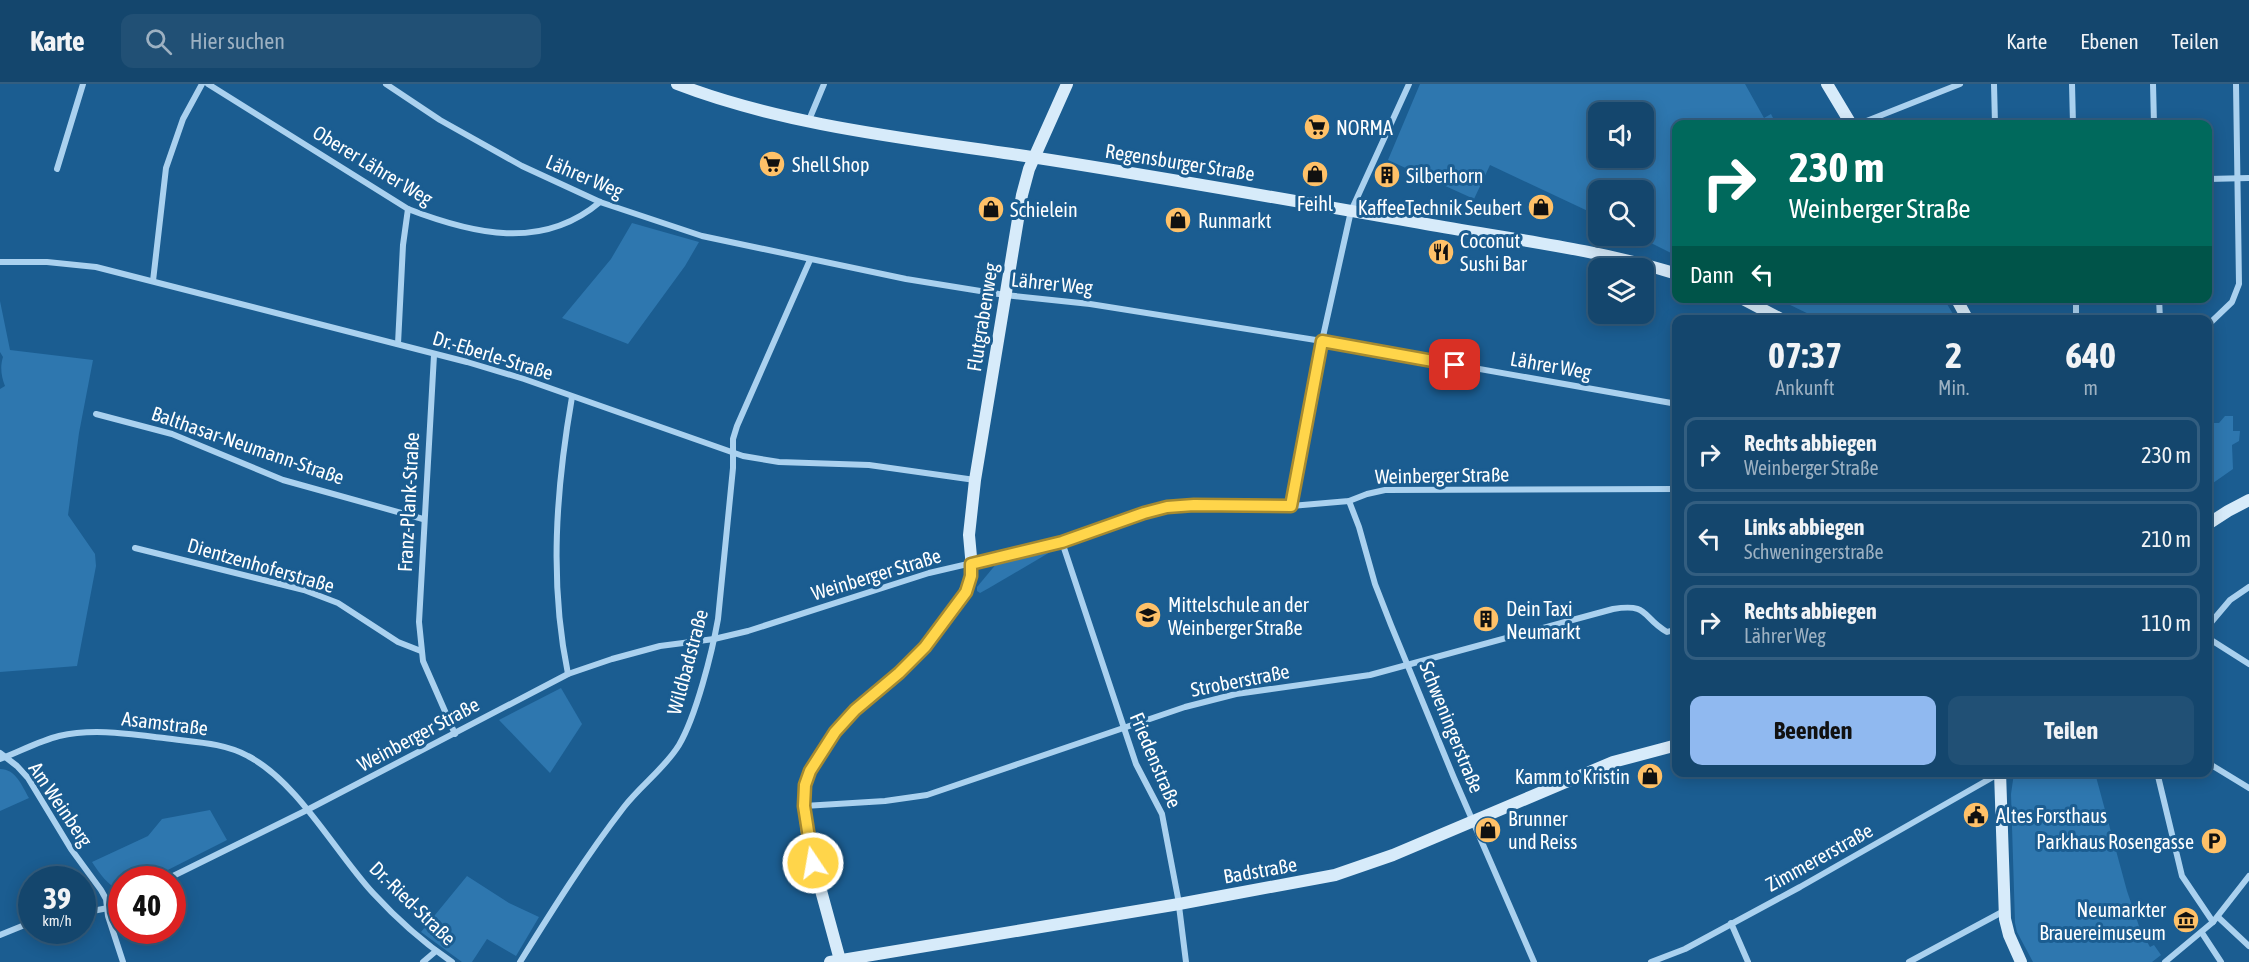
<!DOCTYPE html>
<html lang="de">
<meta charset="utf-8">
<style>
:root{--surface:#14466d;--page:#215075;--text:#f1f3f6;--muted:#9db1c2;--line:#335e80;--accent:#90b9f0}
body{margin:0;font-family:"Asap Condensed",sans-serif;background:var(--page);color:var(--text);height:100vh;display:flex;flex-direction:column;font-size:22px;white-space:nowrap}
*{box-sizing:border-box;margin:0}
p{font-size:20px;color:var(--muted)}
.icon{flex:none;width:33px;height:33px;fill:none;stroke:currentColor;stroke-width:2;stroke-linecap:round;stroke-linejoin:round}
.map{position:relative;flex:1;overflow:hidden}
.drawer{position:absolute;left:1672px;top:231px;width:540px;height:462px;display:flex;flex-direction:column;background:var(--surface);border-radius:12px;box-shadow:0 3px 15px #0003,0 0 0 2px var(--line)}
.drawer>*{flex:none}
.hud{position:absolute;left:1672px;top:36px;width:540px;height:183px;border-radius:12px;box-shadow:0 3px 15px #0003,0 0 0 2px var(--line);background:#00695c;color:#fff;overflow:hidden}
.controls{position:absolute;left:1588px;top:18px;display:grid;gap:12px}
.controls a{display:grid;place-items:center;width:66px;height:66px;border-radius:12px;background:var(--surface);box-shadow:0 3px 15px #0003,0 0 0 2px var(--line);font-size:30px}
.speed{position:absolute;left:18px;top:782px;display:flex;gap:12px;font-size:30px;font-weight:700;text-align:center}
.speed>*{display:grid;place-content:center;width:78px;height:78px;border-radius:50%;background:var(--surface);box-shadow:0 3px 15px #0003,0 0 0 2px var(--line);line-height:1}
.speed small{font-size:15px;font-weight:400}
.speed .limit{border:9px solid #d22;background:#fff;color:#111}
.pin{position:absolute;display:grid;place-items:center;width:51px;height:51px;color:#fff;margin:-26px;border-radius:12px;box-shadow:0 3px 9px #0006}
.me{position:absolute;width:66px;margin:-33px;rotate:348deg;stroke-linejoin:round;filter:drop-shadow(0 0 4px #0008)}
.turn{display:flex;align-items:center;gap:21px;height:126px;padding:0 18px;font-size:27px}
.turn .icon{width:78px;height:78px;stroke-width:2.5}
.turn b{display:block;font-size:42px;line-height:51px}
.then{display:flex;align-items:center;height:57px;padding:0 18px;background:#0003;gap:12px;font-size:22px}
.eta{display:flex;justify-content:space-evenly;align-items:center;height:102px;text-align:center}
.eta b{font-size:36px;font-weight:700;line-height:42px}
.primary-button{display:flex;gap:12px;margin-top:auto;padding:12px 18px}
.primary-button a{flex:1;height:69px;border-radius:12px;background:var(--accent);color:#111;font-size:24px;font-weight:700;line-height:69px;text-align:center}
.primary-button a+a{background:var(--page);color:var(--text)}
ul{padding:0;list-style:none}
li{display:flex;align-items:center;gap:18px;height:75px;margin:0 12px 9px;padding:0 6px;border:3px solid var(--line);border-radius:12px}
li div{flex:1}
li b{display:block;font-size:22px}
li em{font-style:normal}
header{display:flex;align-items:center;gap:36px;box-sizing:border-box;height:84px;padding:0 30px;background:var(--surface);border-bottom:2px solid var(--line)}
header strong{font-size:28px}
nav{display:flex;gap:33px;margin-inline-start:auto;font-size:21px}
.search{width:420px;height:54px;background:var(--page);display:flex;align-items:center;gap:15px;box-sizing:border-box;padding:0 21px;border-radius:12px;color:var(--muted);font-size:22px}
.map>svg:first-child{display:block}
</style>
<header>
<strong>Karte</strong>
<div class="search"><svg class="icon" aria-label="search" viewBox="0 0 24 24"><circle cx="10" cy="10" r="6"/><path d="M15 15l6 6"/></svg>Hier suchen</div>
<nav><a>Karte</a><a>Ebenen</a><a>Teilen</a></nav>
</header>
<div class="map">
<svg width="2249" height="878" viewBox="0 0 2249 878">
<rect width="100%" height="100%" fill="#1b5d91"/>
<!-- green -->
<g fill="#2e77af" fill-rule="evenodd">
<path d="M 1420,0 L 1745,0 L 1764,34 L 1771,30 L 1776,40 L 1677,40 L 1677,172 L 1647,157 L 1623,152 L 1644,152 L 1644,106 L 1599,106 L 1599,147 L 1595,147 L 1597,136 L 1589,133 L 1590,128 L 1490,81 L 1474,115 L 1388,76 ZM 1599,28 L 1644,28 L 1644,74 L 1599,74 Z"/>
<path d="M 632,139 L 699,158 L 685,182 L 628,260 L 562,234 L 611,175 Z"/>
<path d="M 1770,214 L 1944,215 L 1956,235 L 1819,235 L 1780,216 L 1775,218 Z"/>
<path d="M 0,217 L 10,266 L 93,276 L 79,349 L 68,431 L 95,470 L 96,482 L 77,582 L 0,588 L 0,305 L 5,302 C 1,292 0,282 3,273 L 0,268 Z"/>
<path d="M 2225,332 L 2233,332 L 2233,347 L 2240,347 L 2239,357 L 2232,361 L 2233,385 L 2213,399 L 2213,339 L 2219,339 Z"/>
<path d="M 1046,466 L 1052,467 L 989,504 L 980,509 L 977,507 L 977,503 L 997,479 Z"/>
<path d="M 561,604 L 582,640 L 550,689 L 499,636 Z"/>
<path d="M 0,685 C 16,685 22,702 29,714 L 0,727 Z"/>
<path d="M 2014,689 L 2095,689 L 2127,807 L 2140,845 L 2150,863 L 2154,861 L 2161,871 L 2152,878 L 2033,878 L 2017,848 L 2015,839 L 2011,710 Z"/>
<path d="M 210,726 L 227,756 L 150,795 L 122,795 L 121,807 C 107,801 100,790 92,778 L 148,752 L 162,735 Z"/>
<path d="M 467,792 L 509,819 L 539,833 L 516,872 L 487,855 L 472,878 L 462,878 L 421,848 Z"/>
</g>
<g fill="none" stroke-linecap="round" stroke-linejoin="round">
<!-- street -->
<g stroke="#aad1ef" stroke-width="6">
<path d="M 208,0 L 408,125 C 473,150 542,167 600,118"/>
<path d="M 386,0 L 440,36 L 522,82 L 600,118 L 702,152 L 906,195 L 1005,211 L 1090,220 L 1322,257 L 1677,320"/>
<path d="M 1994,0 L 1995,40"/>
<path d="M 2072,0 L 2073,40"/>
<path d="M 2153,0 L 2154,40"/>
<path d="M 809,36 L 824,0"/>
<path d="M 1859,40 L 1960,0"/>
<path d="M 57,85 L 83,0"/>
<path d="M 2208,95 L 2249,94"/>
<path d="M 0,178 L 47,178 L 96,183 L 467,278 L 524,295 L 743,372 L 779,378 L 869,381 L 975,396"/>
<path d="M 153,197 L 166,84 L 183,35 L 202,0"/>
<path d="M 2159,214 L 2160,236"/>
<path d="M 2076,236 L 2076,214"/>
<path d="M 2208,241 L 2232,218 L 2239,200 L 2236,0"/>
<path d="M 398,260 L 403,161 L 408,125"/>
<path d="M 434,271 L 419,538 L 423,577 L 455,650"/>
<path d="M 96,330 L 172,350 L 283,396 L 423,435"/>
<path d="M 1349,417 L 1359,443 L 1375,500 L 1391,541 L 1454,694 L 1534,878"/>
<path d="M 1291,422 L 1322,257 L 1351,127 L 1409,0"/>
<path d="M 1062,458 L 1136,680 L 1162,730 L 1178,814 L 1186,878"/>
<path d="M 135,464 L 304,506 L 338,519 L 398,558 L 421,567"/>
<path d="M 2208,542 L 2230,516 L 2249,503"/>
<path d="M 2208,554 L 2249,580"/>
<path d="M 568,590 C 549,498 556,405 572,313"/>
<path d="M 0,669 L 17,682 L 28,694 L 71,765 L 101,806 L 106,815 L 108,832 L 123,878"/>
<path d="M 0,675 C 19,668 39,657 59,652 C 93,644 130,650 164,654 C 191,658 223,658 248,672 C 298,698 335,768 373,809 C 396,834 424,859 452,878"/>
<path d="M 2208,679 L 2249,704"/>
<path d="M 2157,688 L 2182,792 L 2213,838"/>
<path d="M 804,722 L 885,717 L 927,711 L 1185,623 L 1236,610 L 1370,591 L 1613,525 C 1650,519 1641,533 1667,548 L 1677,545"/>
<path d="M 167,795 L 307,726 L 568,590 L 612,575 L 660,562 L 714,555 L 748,547 L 929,489 L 1062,458 L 1157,425 L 1183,421 L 1291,422 L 1349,417 L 1367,410 L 1385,406 L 1677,405"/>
<path d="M 82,829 L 108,824 L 122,818"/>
<path d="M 2218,833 L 2249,862"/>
<path d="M 1731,839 L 1748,878"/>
<path d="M 2202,849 L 2221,878"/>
<path d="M 0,851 L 32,838"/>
<path d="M 423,878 L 436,867"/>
<path d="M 520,878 C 553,825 586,772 624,723 C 641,701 665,684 679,661 C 696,632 712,569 718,535 L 733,384 L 733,355 L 737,342 L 810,176"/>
<path d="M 1651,878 L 1685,865 L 1800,803 L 2000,689"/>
<path d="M 1909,878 L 2004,827"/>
<path d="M 2165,878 L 2213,838 L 2249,792"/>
</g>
<!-- secondary -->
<g stroke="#d7ebfa" stroke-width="12">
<path d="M 677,0 C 780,40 903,54 1012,70 C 1151,91 1288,116 1426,140 C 1510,155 1596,165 1677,190"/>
<path d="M 1827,0 L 1851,40"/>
<path d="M 1741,214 L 1783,236"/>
<path d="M 1956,214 L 1968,236"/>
<path d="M 2208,440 L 2228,427 L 2249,416"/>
<path d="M 2000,688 L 2005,835 L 2009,851 L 2021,878"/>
<path d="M 840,876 L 808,759 L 804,722 L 805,701 L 810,687 L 835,648 L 855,626 L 899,589 L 925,563 L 961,516 L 969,498 L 972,484 L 969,451 L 975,396 L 1022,111 L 1029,85 L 1067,0"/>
<path d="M 830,878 L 1179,820 L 1335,791 L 1393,771 L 1613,678 L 1677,661"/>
</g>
</g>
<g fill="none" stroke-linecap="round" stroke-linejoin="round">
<defs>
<path id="route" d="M 813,779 L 804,722 L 805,701 L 810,687 L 835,648 L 855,626 L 899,589 L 925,563 L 966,508 L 971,492 L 971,480 L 1062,458 L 1144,429 L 1167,423 L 1194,421 L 1291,422 L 1322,257 L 1455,281"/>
</defs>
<!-- route casing -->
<use href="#route" stroke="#a68a30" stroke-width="15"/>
<!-- route -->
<use href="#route" stroke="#ffd54a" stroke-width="10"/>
</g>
<!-- icons -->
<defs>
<symbol id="supermarket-disc" viewBox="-11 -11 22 22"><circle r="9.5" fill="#ffc168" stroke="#1b5d91"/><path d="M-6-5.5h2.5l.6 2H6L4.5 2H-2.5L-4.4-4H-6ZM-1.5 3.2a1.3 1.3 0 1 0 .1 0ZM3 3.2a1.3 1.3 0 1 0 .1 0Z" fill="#111"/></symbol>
<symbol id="shop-disc" viewBox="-11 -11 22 22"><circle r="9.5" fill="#ffc168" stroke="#1b5d91"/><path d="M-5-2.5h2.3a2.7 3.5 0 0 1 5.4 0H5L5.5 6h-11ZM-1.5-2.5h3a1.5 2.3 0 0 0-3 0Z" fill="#111"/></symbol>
<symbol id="building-disc" viewBox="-11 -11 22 22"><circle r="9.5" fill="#ffc168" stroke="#1b5d91"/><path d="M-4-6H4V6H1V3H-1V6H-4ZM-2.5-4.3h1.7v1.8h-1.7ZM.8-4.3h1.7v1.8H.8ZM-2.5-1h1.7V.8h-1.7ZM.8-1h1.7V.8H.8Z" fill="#111"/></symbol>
<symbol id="restaurant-disc" viewBox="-11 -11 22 22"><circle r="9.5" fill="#ffc168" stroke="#1b5d91"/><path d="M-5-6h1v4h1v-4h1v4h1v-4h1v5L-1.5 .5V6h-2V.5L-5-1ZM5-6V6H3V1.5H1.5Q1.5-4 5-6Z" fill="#111"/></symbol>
<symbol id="school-disc" viewBox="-11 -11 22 22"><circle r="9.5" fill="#ffc168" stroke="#1b5d91"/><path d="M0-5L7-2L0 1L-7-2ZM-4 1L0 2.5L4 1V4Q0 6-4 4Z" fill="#111"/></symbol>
<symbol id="civic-disc" viewBox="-11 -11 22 22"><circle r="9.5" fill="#ffc168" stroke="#1b5d91"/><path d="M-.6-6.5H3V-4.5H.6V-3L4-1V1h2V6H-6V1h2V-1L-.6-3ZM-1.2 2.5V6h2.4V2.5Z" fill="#111"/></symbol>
<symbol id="parking-disc" viewBox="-11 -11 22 22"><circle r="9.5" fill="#ffc168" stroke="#1b5d91"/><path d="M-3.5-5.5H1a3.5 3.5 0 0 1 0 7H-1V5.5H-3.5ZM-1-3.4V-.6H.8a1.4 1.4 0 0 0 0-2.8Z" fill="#111"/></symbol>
<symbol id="museum-disc" viewBox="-11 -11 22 22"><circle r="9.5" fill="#ffc168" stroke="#1b5d91"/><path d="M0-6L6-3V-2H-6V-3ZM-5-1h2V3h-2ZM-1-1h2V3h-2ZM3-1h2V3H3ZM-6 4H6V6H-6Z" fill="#111"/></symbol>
</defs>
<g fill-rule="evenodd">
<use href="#supermarket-disc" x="1302" y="28" width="30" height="30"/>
<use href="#supermarket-disc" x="757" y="65" width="30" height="30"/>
<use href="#shop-disc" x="1300" y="75" width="30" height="30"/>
<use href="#building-disc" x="1372" y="76" width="30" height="30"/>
<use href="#shop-disc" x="1526" y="108" width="30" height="30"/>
<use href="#shop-disc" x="976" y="110" width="30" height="30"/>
<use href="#shop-disc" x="1163" y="121" width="30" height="30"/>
<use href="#restaurant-disc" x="1426" y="153" width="30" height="30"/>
<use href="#school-disc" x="1133" y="516" width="30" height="30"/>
<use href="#building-disc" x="1471" y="520" width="30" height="30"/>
<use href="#shop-disc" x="1635" y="677" width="30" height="30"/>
<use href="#civic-disc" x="1961" y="716" width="30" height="30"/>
<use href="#shop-disc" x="1473" y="731" width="30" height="30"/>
<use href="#parking-disc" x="2199" y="742" width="30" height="30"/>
<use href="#museum-disc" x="2171" y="821" width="30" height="30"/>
</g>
<g text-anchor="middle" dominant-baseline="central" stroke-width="6" stroke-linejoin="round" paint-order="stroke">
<!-- poi labels -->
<g font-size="20" fill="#fff" stroke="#1b5d91" text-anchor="start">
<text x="1336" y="43">NORMA</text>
<text x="792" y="80">Shell Shop</text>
<text x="1406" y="91">Silberhorn</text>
<text x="1315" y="119" text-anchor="middle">Feihl</text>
<text x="1522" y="123" text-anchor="end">KaffeeTechnik Seubert</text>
<text x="1010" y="125">Schielein</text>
<text x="1198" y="136">Runmarkt</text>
<text x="1460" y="156">Coconut<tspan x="1460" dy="23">Sushi Bar</tspan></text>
<text x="1168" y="520">Mittelschule an der<tspan x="1168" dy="23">Weinberger Straße</tspan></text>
<text x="1506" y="524">Dein Taxi<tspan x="1506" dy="23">Neumarkt</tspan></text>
<text x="1630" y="692" text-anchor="end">Kamm to Kristin</text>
<text x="1996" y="731">Altes Forsthaus</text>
<text x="1508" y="734">Brunner<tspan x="1508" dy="23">und Reiss</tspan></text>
<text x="2194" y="757" text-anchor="end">Parkhaus Rosengasse</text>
<text x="2166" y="825" text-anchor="end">Neumarkter<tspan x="2166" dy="23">Brauereimuseum</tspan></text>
</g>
<!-- street labels -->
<g font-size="20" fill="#fff" stroke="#1b5d91">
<text transform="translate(1180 78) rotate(9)">Regensburger Straße</text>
<text transform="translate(373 81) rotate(31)">Oberer Lährer Weg</text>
<text transform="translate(585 92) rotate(23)">Lährer Weg</text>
<text transform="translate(1052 199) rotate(6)">Lährer Weg</text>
<text transform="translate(982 233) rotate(-81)">Flutgrabenweg</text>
<text transform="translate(493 271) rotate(17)">Dr.-Eberle-Straße</text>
<text transform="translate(1551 281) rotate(10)">Lährer Weg</text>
<text transform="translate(248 361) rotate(19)">Balthasar-Neumann-Straße</text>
<text transform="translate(1442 391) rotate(-1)">Weinberger Straße</text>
<text transform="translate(408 418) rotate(-87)">Franz-Plank-Straße</text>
<text transform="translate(261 481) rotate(16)">Dientzenhoferstraße</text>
<text transform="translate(876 490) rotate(-17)">Weinberger Straße</text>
<text transform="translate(687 578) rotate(-75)">Wildbadstraße</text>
<text transform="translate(1240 596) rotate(-11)">Stroberstraße</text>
<text transform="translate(165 639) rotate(7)">Asamstraße</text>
<text transform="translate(1452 643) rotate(68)">Schweningerstraße</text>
<text transform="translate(418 650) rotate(-28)">Weinberger Straße</text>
<text transform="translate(1156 676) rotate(67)">Friedenstraße</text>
<text transform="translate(61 720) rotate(56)">Am Weinberg</text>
<text transform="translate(1819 773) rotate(-29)">Zimmererstraße</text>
<text transform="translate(1260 786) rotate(-10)">Badstraße</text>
<text transform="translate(413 819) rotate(44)">Dr.-Ried-Straße</text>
</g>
</g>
</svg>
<div class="controls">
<a><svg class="icon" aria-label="sound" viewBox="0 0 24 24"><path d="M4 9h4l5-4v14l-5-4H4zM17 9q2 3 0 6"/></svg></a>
<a><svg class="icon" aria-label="search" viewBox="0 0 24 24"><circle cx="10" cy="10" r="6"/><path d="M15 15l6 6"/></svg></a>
<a><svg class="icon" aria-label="layers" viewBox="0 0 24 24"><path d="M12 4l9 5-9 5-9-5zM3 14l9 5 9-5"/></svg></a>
</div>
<div class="speed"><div>39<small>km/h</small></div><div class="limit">40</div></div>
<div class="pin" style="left:1455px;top:281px;background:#d93025"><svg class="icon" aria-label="arrive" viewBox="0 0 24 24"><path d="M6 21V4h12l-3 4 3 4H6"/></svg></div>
<svg class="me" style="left:813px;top:779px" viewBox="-20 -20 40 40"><circle r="17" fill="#ffd54a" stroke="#fff" stroke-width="3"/><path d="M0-11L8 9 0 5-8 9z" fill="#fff"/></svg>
<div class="hud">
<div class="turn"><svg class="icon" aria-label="right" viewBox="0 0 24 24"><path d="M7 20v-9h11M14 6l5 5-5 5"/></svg><div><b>230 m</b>Weinberger Straße</div></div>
<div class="then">Dann<svg class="icon" aria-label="left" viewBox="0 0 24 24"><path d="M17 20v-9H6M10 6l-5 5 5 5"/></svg></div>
</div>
<section class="drawer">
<div class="eta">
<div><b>07:37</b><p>Ankunft</p></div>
<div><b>2</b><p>Min.</p></div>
<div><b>640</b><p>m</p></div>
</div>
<ul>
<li><svg class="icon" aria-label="right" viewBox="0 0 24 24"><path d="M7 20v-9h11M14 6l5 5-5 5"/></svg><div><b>Rechts abbiegen</b><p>Weinberger Straße</p></div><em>230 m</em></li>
<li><svg class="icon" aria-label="left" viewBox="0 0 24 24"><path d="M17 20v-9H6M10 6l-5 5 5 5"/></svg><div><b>Links abbiegen</b><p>Schweningerstraße</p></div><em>210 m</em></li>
<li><svg class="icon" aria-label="right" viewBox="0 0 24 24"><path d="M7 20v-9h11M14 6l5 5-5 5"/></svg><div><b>Rechts abbiegen</b><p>Lährer Weg</p></div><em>110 m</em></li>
</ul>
<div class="primary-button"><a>Beenden</a><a>Teilen</a></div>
</section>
</div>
